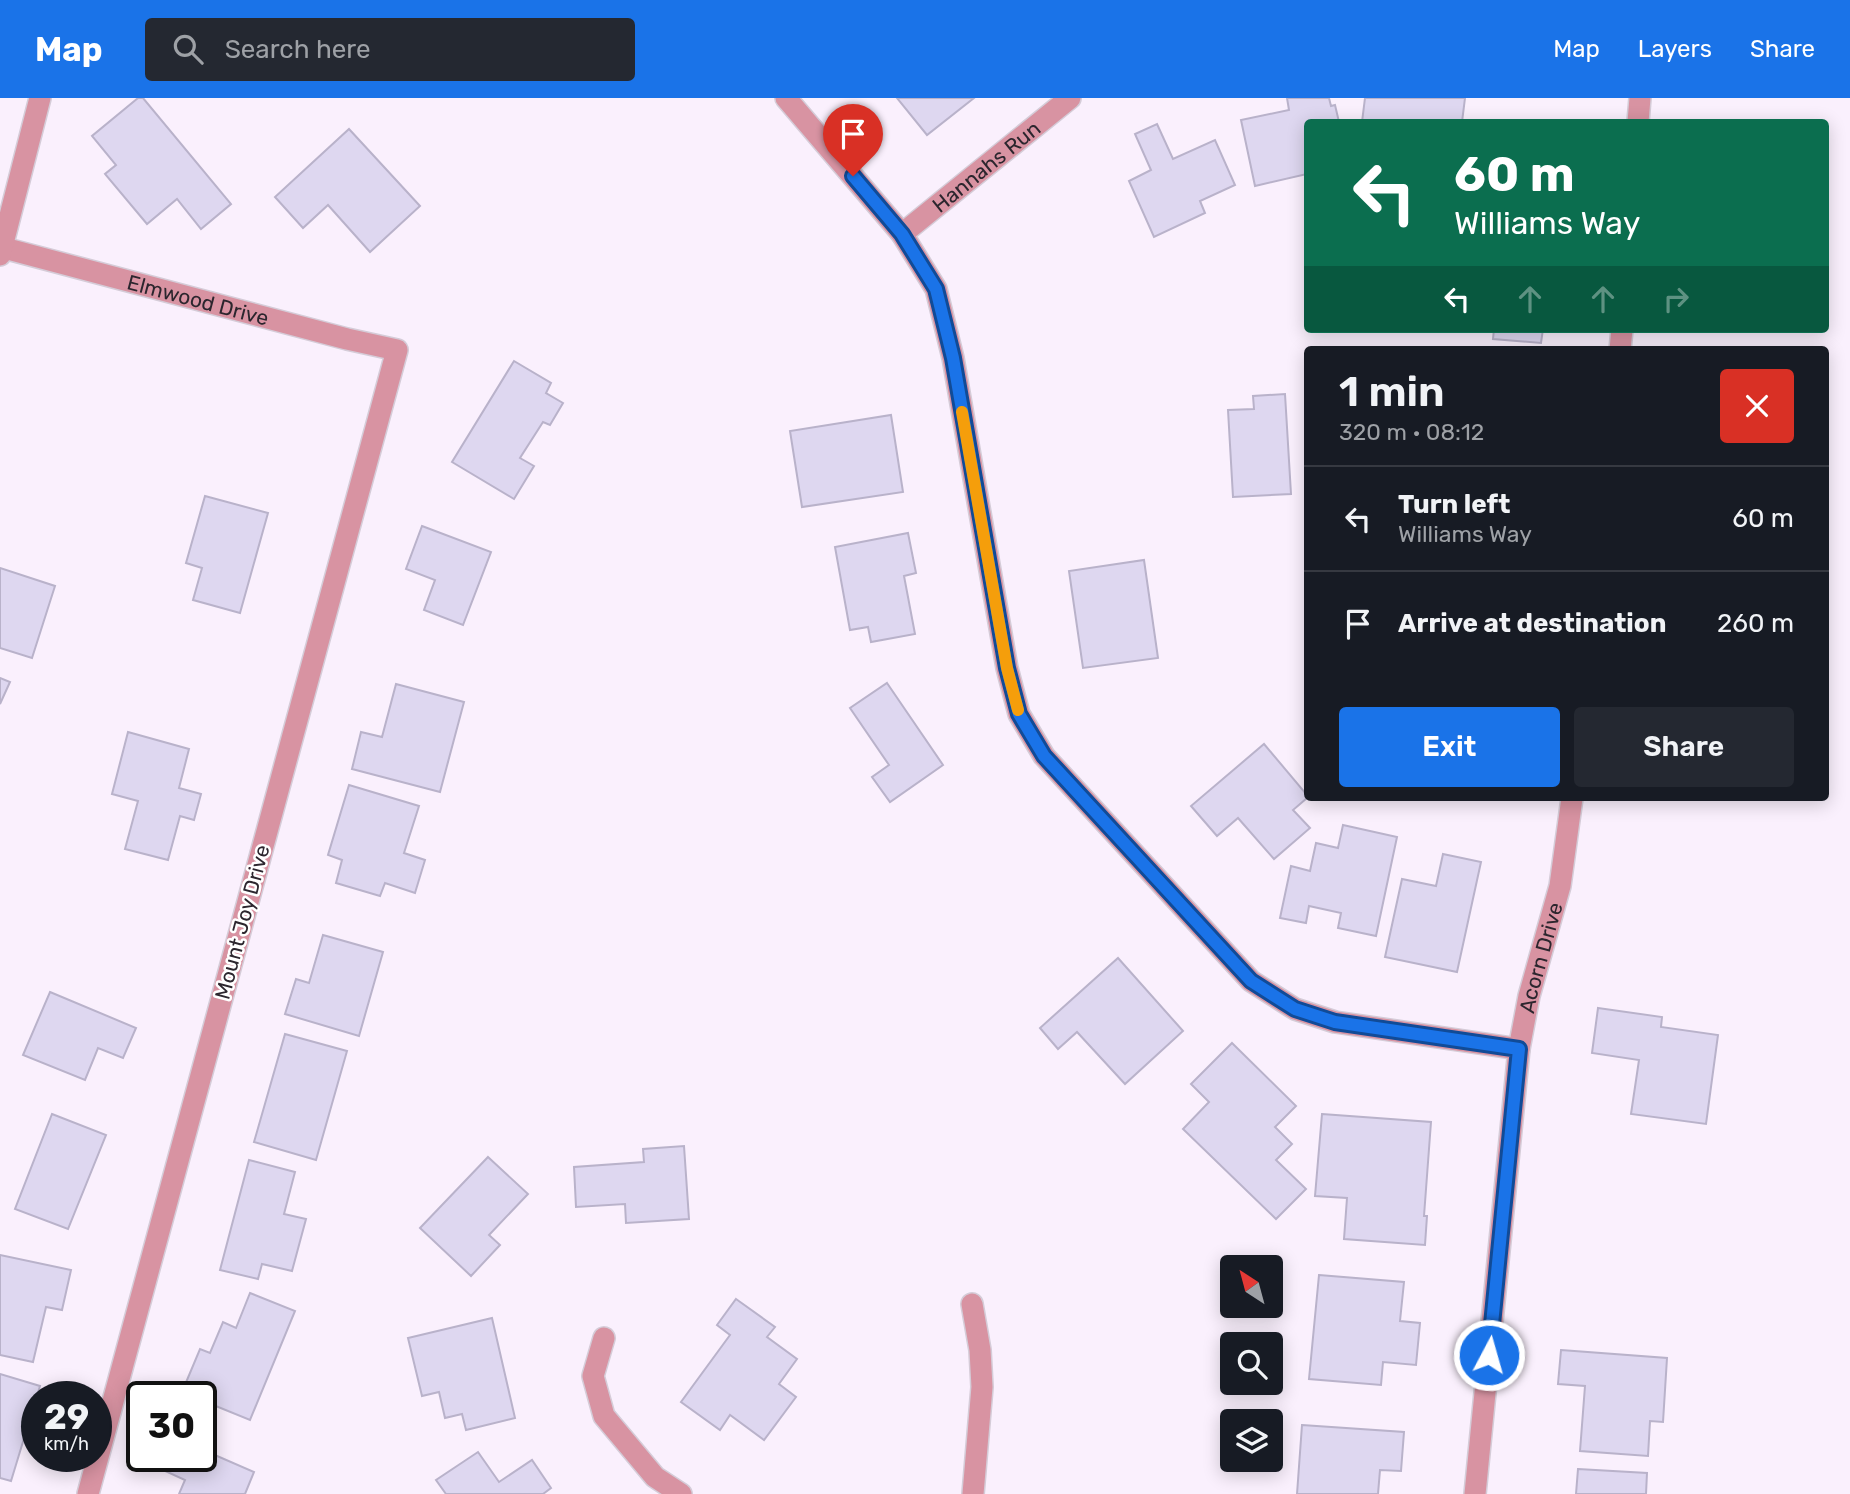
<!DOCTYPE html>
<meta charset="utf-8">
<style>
:root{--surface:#171b24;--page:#242831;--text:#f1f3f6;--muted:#9ea1a6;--line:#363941;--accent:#1a73e8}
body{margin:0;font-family:Rubik,sans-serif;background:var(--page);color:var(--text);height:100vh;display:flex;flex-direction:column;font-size:26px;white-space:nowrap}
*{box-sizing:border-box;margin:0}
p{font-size:23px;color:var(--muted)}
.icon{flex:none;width:38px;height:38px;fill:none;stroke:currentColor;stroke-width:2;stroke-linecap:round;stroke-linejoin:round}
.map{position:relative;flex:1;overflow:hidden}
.drawer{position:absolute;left:1304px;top:248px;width:525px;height:455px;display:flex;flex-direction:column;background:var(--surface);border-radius:7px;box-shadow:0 4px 18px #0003}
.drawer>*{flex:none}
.hud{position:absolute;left:1304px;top:21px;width:525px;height:214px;border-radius:7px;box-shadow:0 4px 18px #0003;background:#0b6e4f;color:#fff;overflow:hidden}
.needle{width:46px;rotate:324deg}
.controls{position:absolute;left:1220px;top:1157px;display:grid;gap:14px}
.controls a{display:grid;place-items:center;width:63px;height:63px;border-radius:7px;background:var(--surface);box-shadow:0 4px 18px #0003;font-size:35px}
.speed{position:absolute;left:21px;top:1283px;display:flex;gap:14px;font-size:35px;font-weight:700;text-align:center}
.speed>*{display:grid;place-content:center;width:91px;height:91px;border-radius:50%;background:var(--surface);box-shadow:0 4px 18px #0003;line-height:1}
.speed small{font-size:18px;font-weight:400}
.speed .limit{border:4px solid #111;border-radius:10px;background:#fff;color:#111}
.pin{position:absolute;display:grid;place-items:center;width:60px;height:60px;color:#fff;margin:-72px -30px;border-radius:50% 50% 50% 0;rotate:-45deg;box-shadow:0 0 7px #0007}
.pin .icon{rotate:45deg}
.me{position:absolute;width:77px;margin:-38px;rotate:6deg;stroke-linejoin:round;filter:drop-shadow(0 0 5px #0008)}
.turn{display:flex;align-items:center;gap:24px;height:147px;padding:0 35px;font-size:32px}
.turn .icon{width:91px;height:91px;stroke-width:2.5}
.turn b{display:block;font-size:49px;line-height:60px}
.lanes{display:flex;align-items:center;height:66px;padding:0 35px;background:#0003;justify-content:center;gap:35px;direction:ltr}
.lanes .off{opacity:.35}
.round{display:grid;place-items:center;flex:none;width:74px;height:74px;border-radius:7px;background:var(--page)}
.headline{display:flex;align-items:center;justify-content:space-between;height:119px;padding:0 35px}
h1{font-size:42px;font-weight:600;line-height:52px}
.button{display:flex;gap:14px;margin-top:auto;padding:14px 35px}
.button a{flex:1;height:80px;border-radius:7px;background:var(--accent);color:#fff;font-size:28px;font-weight:600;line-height:80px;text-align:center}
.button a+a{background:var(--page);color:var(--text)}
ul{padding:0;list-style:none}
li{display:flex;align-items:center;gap:21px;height:105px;padding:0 35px;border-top:2px solid var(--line)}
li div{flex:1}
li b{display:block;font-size:26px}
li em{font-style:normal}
header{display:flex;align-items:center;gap:42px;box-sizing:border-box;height:98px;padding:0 35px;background:var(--accent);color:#fff}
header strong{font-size:33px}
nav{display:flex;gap:38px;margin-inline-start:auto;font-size:24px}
.search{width:490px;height:63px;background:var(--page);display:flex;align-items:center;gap:18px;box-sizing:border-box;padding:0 24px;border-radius:7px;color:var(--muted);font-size:26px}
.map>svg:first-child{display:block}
</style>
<header>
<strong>Map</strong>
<div class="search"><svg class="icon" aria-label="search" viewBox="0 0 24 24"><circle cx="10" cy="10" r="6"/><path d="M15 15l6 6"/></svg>Search here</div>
<nav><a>Map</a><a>Layers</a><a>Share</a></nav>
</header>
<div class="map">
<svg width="1850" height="1396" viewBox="0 0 1850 1396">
<rect width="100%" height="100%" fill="#faf0fd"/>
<!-- building -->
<g fill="#ded7f0" stroke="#b9b2ca" stroke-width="2">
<path d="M 138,0 L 143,0 L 231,106 L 201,131 L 177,101 L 147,126 L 105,76 L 116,67 L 92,38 Z"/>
<path d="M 897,0 L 974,0 L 927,37 Z"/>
<path d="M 1287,0 L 1329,0 L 1331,8 L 1335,7 L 1339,24 L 1307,24 L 1307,76 L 1255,88 L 1241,22 L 1289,12 Z"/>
<path d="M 1365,0 L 1465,0 L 1462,24 L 1362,24 Z"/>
<path d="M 1157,26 L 1173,61 L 1215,42 L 1235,87 L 1200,103 L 1205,115 L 1154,139 L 1129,83 L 1151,72 L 1135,36 Z"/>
<path d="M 349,31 L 420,108 L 370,154 L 328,107 L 303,130 L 275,99 Z"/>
<path d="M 1494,231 L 1543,231 L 1541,245 L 1493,241 Z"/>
<path d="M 514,263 L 551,285 L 546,295 L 563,305 L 550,327 L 543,324 L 520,360 L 534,368 L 514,401 L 452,364 Z"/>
<path d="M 1285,296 L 1291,396 L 1233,399 L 1228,312 L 1254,311 L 1253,298 Z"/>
<path d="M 891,317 L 903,394 L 802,409 L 790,333 Z"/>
<path d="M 205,398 L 268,415 L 240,515 L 193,502 L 202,470 L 186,465 Z"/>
<path d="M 422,428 L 491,454 L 463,527 L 424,512 L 435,482 L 406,471 Z"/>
<path d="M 908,435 L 916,475 L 904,478 L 915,536 L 871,544 L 868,529 L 850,532 L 835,449 Z"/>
<path d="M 1144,462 L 1158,560 L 1083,570 L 1069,473 Z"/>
<path d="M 0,470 L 55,488 L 32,560 L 0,550 Z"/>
<path d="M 0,580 L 10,584 L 0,606 Z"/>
<path d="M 887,585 L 943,667 L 890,704 L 872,679 L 889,667 L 850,610 Z"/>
<path d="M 396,586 L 464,604 L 440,694 L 352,671 L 361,634 L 382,639 Z"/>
<path d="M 128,634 L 189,651 L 179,690 L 201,696 L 194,722 L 180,718 L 168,762 L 125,751 L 138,703 L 112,696 Z"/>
<path d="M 1264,646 L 1307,697 L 1307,700 L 1293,712 L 1310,730 L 1274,761 L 1238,720 L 1217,738 L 1191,708 Z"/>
<path d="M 349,687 L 419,708 L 404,755 L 425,762 L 415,795 L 385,785 L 380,798 L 336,785 L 342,762 L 328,757 Z"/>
<path d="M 1343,727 L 1397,739 L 1376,838 L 1338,830 L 1341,815 L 1309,808 L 1306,825 L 1280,820 L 1291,768 L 1310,773 L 1316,745 L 1338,750 Z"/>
<path d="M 1443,756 L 1481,764 L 1457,874 L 1385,859 L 1402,781 L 1436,788 Z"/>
<path d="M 323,837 L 383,854 L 359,938 L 285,916 L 296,881 L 309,885 Z"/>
<path d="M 1118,860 L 1183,933 L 1125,986 L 1077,934 L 1058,951 L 1040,930 Z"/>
<path d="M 50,894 L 136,930 L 123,960 L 98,950 L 85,982 L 23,957 Z"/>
<path d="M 1598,910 L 1662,919 L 1661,929 L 1718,937 L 1706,1026 L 1631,1016 L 1639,962 L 1592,955 Z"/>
<path d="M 285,936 L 347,953 L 316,1062 L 254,1044 Z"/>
<path d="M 1232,945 L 1296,1008 L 1275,1029 L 1292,1046 L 1276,1062 L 1306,1091 L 1276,1121 L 1183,1031 L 1209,1004 L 1191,986 Z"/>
<path d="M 52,1016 L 106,1037 L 68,1131 L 15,1111 Z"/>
<path d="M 1322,1016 L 1431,1024 L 1424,1118 L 1427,1118 L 1425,1147 L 1344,1141 L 1347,1100 L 1315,1098 Z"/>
<path d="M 684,1048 L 689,1121 L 626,1125 L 625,1106 L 576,1109 L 574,1069 L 644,1064 L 643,1051 Z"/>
<path d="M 488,1059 L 528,1096 L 489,1137 L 500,1147 L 471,1178 L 420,1130 Z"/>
<path d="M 249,1062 L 295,1074 L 284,1116 L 306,1121 L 292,1173 L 262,1166 L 258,1181 L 220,1172 Z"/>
<path d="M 0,1157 L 71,1172 L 62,1212 L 46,1209 L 33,1264 L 0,1257 Z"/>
<path d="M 1319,1177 L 1404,1184 L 1400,1223 L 1420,1225 L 1416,1267 L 1383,1264 L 1381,1287 L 1309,1281 Z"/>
<path d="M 250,1195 L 295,1213 L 250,1322 L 201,1302 L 201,1298 L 193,1298 L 182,1294 L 200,1251 L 210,1255 L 223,1224 L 236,1230 Z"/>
<path d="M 736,1201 L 775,1229 L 767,1239 L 797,1261 L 779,1286 L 796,1299 L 764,1342 L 730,1317 L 720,1332 L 681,1304 L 730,1237 L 717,1227 Z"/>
<path d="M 492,1220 L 515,1320 L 466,1332 L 462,1316 L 445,1320 L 439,1294 L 422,1298 L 408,1240 Z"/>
<path d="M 1561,1252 L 1667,1260 L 1663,1324 L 1650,1323 L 1648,1358 L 1580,1353 L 1585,1288 L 1558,1286 Z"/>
<path d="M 0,1276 L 40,1288 L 11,1383 L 0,1380 Z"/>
<path d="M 1302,1327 L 1404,1334 L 1401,1373 L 1380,1372 L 1378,1396 L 1297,1396 Z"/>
<path d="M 201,1351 L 254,1374 L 245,1396 L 179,1396 L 185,1382 L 163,1372 L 169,1358 L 201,1358 Z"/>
<path d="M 478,1354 L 499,1384 L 532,1362 L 551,1390 L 543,1396 L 446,1396 L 436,1382 Z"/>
<path d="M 1578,1371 L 1647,1375 L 1646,1396 L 1576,1396 Z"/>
</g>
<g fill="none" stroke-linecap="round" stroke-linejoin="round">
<defs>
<g id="minor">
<path d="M 786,0 L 902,136 L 936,191 L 953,260 L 1007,570 L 1019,616 L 1044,658 L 1251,883 L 1295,911 L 1335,924 L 1519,951"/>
<path d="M 1638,24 L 1640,0"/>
<path id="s1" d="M 902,136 L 1070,0"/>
<path id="s2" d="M 0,149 L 347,241 L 397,252 L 88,1396"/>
<path d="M 0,157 L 40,0"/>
<path d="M 1620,252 L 1622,231"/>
<path d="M 972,1206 L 980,1252 L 982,1289 L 973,1396"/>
<path d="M 604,1240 L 593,1278 L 604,1318 L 655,1379 L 681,1396"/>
<path id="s3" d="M 1475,1396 L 1519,951 L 1529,898 L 1560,788 L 1572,700"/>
</g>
</defs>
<!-- minor casing -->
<use href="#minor" stroke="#d5ccd8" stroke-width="24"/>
<!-- minor -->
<use href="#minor" stroke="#d893a2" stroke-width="21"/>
</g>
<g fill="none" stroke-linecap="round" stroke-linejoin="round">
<defs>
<path id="route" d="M 853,78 L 902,136 L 936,191 L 953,260 L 1007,570 L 1019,616 L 1044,658 L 1251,883 L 1295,911 L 1335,924 L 1519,951 L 1489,1257"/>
</defs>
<!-- route casing -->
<use href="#route" stroke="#114b97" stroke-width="18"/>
<!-- route -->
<use href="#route" stroke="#1a73e8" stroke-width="12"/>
<!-- slow -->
<path stroke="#f59e0b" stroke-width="12" d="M 962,314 L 1007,570 L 1018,612"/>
</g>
<g text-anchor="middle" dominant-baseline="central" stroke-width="5" stroke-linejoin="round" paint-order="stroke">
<!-- street labels -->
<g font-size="21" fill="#2c262e" stroke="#fff">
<text stroke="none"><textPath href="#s1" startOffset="108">Hannahs Run</textPath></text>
<text stroke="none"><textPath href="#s2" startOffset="205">Elmwood Drive</textPath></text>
<text transform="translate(242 824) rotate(-75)">Mount Joy Drive</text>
<text stroke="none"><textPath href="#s3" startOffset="541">Acorn Drive</textPath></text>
</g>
</g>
</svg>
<div class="controls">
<a><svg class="needle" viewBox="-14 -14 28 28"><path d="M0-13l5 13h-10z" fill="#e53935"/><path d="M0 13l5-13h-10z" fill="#9ea1a6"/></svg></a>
<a><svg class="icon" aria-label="search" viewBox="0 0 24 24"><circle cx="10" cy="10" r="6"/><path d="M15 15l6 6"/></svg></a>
<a><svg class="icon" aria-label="layers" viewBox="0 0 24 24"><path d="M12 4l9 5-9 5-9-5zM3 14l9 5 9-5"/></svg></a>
</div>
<div class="speed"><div>29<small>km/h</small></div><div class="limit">30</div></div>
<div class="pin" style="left:853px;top:78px;background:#d93025"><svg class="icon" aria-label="arrive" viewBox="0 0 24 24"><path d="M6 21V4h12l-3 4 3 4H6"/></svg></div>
<svg class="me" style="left:1489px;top:1257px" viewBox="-20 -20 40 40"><circle r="17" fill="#1a73e8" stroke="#fff" stroke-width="3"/><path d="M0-11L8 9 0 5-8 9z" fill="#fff"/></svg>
<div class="hud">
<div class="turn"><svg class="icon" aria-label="left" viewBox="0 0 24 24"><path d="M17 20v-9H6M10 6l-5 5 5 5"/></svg><div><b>60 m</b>Williams Way</div></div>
<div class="lanes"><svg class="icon" aria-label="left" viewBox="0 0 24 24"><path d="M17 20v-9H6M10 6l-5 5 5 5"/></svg><svg class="icon off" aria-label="ahead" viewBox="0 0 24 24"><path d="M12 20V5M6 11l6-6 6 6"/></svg><svg class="icon off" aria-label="ahead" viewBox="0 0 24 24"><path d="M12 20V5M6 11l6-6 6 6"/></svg><svg class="icon off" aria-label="right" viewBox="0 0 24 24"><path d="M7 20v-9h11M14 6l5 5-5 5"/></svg></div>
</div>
<section class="drawer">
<div class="headline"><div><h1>1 min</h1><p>320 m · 08:12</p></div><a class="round" style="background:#d93025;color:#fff"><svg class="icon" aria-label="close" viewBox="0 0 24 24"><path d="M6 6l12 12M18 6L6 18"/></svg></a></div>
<ul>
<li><svg class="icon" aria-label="left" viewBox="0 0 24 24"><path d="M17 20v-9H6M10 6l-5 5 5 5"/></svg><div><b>Turn left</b><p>Williams Way</p></div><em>60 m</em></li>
<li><svg class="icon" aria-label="arrive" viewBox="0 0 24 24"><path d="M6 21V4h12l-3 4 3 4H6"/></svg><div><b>Arrive at destination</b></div><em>260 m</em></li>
</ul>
<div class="button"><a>Exit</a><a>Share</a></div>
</section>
</div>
